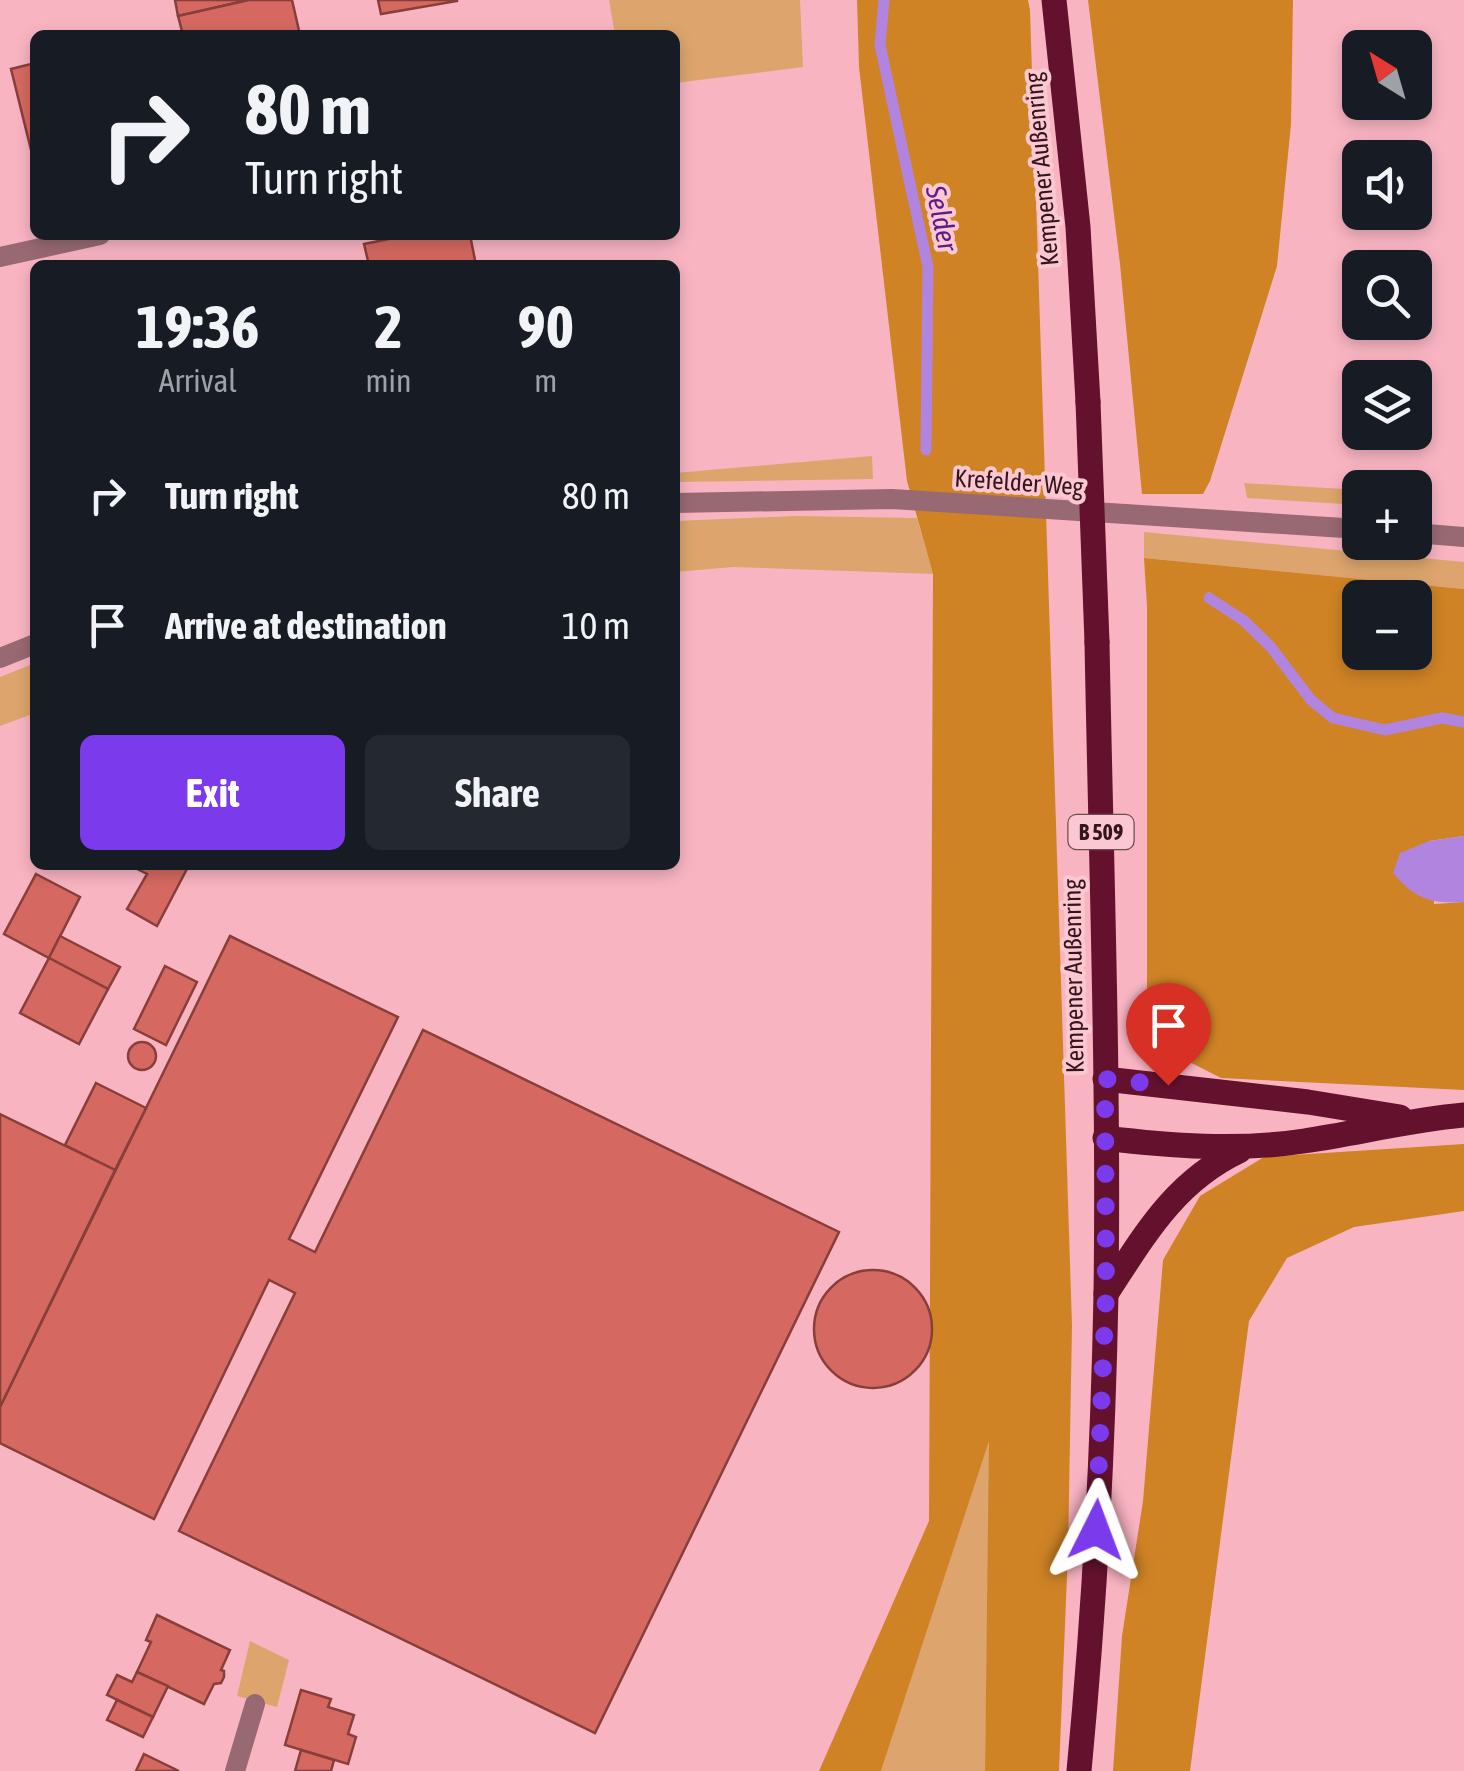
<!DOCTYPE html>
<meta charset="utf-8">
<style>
:root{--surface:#171b24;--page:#242831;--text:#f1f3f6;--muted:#9ea1a6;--accent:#7c3aed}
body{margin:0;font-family:"Asap Condensed",sans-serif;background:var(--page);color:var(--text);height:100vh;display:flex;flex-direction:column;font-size:38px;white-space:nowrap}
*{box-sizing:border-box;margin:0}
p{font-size:32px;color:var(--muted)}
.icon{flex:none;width:55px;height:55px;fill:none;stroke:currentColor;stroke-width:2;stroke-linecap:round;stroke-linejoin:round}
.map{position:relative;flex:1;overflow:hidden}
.sheet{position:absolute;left:30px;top:260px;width:650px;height:610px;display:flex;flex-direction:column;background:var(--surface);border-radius:15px;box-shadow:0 5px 15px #0003}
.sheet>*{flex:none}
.top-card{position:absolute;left:30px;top:30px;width:650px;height:210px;border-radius:15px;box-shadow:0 5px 15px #0003;background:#171b24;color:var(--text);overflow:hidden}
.needle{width:65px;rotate:323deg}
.buttons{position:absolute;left:1342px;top:30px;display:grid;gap:20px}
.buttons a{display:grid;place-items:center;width:90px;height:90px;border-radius:15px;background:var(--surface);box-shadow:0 5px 15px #0003;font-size:50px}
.pin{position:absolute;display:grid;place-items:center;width:85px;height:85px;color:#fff;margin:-102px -42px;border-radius:50% 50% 50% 0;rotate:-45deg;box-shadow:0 0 10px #0007}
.pin .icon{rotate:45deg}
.me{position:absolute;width:110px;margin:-55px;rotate:3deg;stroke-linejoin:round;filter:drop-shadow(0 0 8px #0008)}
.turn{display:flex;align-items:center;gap:35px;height:210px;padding:0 50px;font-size:45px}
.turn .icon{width:130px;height:130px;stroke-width:2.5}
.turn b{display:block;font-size:70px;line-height:85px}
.eta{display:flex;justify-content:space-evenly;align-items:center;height:170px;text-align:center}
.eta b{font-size:60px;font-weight:700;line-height:70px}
.cta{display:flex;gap:20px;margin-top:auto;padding:20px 50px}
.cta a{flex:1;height:115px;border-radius:15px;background:var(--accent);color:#fff;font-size:40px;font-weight:700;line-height:115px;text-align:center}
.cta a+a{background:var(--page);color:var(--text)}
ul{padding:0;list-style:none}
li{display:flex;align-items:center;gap:30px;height:130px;padding:0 50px}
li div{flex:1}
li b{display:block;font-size:38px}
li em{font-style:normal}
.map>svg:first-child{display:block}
</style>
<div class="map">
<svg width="1464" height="1771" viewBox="0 0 1464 1771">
<rect width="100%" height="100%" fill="#f9b4c2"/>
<!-- green -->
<g fill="#dda56d">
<path d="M 609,0 L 800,0 L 803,67 L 675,83 L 675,35 L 615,35 Z"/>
<path d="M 872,456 L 873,479 L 675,482 L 675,473 Z"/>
<path d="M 1244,483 L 1360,490 L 1360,505 L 1247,498 Z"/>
<path d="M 796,516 L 917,518 L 933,574 L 733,567 L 675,572 L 675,521 Z"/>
<path d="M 1144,532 L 1464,562 L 1464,589 L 1144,558 Z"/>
<path d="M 1208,592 L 1246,618 L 1275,647 L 1384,726 L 1442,714 L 1464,718 L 1464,725 L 1443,722 L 1385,734 L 1332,720 L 1307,703 L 1268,651 L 1240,624 L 1205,601 Z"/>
<path d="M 35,663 L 35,713 L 0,726 L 0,677 Z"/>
<path d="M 990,1437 L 985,1771 L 881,1771 Z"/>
<path d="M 250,1641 L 289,1660 L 277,1707 L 237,1696 Z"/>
</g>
<!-- forest -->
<g fill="#cf8325" fill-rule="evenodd">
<path d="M 857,0 L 1028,0 L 1030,10 L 1072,1326 L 1068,1552 L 1059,1771 L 985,1771 L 989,1441 L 881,1771 L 819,1771 L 929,1521 L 933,574 L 907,481 L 859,67 Z"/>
<path d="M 1088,0 L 1293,0 L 1291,124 L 1277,266 L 1210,481 L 1203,494 L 1142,494 L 1120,264 Z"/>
<path d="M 1144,558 L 1464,589 L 1464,718 L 1442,714 L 1384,726 L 1336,715 L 1313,698 L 1275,647 L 1246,618 L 1209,592 L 1205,600 L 1240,624 L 1268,651 L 1307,703 L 1332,720 L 1385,734 L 1443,722 L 1464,725 L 1464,836 L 1429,841 L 1434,904 L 1464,902 L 1464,1090 L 1221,1078 L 1168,1051 L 1147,1016 L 1147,606 ZM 1360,598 L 1415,598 L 1415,652 L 1360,652 Z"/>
<path d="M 1464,1144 L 1464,1211 L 1354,1227 L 1287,1258 L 1249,1321 L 1190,1771 L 1113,1771 L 1122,1636 L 1143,1501 L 1163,1260 L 1200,1196 L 1264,1157 Z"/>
</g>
<!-- water -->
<path fill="#b184e0" d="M 1464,836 L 1464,902 C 1431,904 1415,899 1393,873 L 1400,853 L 1429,841 Z"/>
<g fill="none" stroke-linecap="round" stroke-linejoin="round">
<!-- stream -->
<g stroke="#b184e0" stroke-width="11">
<path d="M 884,0 L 880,45 L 928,267 L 926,450"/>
<path d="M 1209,598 L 1243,620 L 1270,646 L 1311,700 L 1333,718 L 1385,730 L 1442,718 L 1464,722"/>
</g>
</g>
<!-- building -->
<g fill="#d56961" stroke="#883e39" stroke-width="2.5">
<path d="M 175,0 L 249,0 L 178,16 Z"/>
<path d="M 249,0 L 292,0 L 300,35 L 183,35 L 178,16 Z"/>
<path d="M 378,0 L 457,0 L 457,1 L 381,14 Z"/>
<path d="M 35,63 L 35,166 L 11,69 Z"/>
<path d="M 408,235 L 470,235 L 476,265 L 369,265 L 364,244 Z"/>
<path d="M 129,865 L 189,865 L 157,926 L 127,909 L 147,874 Z"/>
<path d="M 36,874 L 80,897 L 49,958 L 4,934 Z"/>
<path d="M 60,936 L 120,967 L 108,989 L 49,958 Z"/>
<path d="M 230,936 L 398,1017 L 289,1239 L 315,1252 L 423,1030 L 839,1232 L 595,1733 L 179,1531 L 295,1293 L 269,1280 L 154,1519 L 0,1443 L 0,1407 Z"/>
<path d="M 49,958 L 108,989 L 79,1044 L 20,1013 Z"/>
<path d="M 165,966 L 197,982 L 166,1045 L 134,1029 Z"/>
<circle cx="142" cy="1056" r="14"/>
<path d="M 96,1083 L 146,1108 L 115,1170 L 65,1145 Z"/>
<path d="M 0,1114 L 115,1170 L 0,1407 Z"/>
<circle cx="873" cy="1329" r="59"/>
<path d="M 157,1615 L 230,1650 L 221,1670 L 224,1671 L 224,1677 L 221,1683 L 214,1684 L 204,1704 L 137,1672 L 151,1642 L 146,1640 Z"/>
<path d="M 137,1672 L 168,1686 L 153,1717 L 107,1695 L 117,1675 L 132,1682 Z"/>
<path d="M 301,1690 L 331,1699 L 328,1707 L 354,1715 L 348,1734 L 356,1737 L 348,1764 L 285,1745 Z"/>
<path d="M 117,1700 L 153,1717 L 143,1737 L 107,1720 Z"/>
<path d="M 301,1750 L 334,1760 L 331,1771 L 295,1771 Z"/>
<path d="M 144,1754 L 179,1771 L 136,1771 Z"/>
</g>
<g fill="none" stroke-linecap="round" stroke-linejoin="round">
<!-- minor -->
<g stroke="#986973" stroke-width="20">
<path d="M 0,257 L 100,235"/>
<path d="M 235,1771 L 255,1704"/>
</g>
<!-- tertiary -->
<g stroke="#986973" stroke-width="20">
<path d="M 675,503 L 892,499 L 1360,529"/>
<path d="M 1415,533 L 1464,537"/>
<path d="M 0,658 L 35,644"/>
</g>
<!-- primary -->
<g stroke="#64112e" stroke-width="25">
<path d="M 1054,0 L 1078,227 L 1088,402"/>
<path d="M 1105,1079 L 1308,1102 L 1400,1117"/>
<path d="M 1105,1138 C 1170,1146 1238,1151 1304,1141 C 1358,1133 1410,1120 1464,1115"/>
<path d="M 1106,1294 C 1144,1236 1174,1182 1239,1151"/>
<path d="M 1079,1771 C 1094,1613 1103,1453 1106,1294 C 1109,1077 1101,859 1097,642"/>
</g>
<!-- primary-bridge -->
<path stroke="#64112e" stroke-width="25" d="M 1088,402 L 1097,642"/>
</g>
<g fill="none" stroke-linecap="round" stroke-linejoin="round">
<!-- route -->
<path stroke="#7c3aed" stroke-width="18" stroke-dasharray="0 32.4" d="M 1096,1530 L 1106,1294 L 1105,1079 L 1168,1085"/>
</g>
<g text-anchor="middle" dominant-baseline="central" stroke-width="8" stroke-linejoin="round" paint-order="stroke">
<!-- shield labels -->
<rect fill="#fbc7d1" stroke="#704a53" stroke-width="2.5" x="1068.5" y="815" width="65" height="34" rx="8"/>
<g font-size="22" font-weight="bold" fill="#34151d">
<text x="1101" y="832">B 509</text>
</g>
<!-- street labels -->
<g font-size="25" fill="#34151d" stroke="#fbc7d1">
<text transform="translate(1041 169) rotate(-95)">Kempener Außenring</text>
<text transform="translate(1019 482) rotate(4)">Krefelder Weg</text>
<text transform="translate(1073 976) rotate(-91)">Kempener Außenring</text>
</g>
<!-- water labels -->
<g font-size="28" font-style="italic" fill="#5a1c88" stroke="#fbc7d1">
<text transform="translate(942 218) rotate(78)">Selder</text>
</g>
</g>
</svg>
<div class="buttons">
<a><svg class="needle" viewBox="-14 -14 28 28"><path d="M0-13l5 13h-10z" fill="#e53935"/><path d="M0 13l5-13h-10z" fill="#9ea1a6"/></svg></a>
<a><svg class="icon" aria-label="sound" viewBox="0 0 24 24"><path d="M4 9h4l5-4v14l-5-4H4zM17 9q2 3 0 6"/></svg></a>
<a><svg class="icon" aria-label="search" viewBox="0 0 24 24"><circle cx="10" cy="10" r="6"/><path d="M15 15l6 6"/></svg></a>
<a><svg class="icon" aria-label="layers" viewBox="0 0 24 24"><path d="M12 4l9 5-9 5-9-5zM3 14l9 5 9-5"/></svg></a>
<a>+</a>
<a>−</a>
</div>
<div class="pin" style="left:1168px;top:1085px;background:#d93025"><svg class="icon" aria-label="arrive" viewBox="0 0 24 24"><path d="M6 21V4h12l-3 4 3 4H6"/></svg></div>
<svg class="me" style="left:1096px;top:1530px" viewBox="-20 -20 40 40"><path d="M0-17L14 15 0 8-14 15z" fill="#7c3aed" stroke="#fff" stroke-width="4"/></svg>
<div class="top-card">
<div class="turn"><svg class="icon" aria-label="right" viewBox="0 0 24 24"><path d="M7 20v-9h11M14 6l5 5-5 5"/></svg><div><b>80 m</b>Turn right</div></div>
</div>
<section class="sheet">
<div class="eta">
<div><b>19:36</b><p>Arrival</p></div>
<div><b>2</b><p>min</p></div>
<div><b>90</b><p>m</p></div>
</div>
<ul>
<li><svg class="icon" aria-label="right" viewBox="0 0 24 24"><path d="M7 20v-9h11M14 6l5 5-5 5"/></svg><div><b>Turn right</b></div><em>80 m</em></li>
<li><svg class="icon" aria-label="arrive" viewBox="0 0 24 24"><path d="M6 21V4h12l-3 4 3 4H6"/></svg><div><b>Arrive at destination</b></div><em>10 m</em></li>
</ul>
<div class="cta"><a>Exit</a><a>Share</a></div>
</section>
</div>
